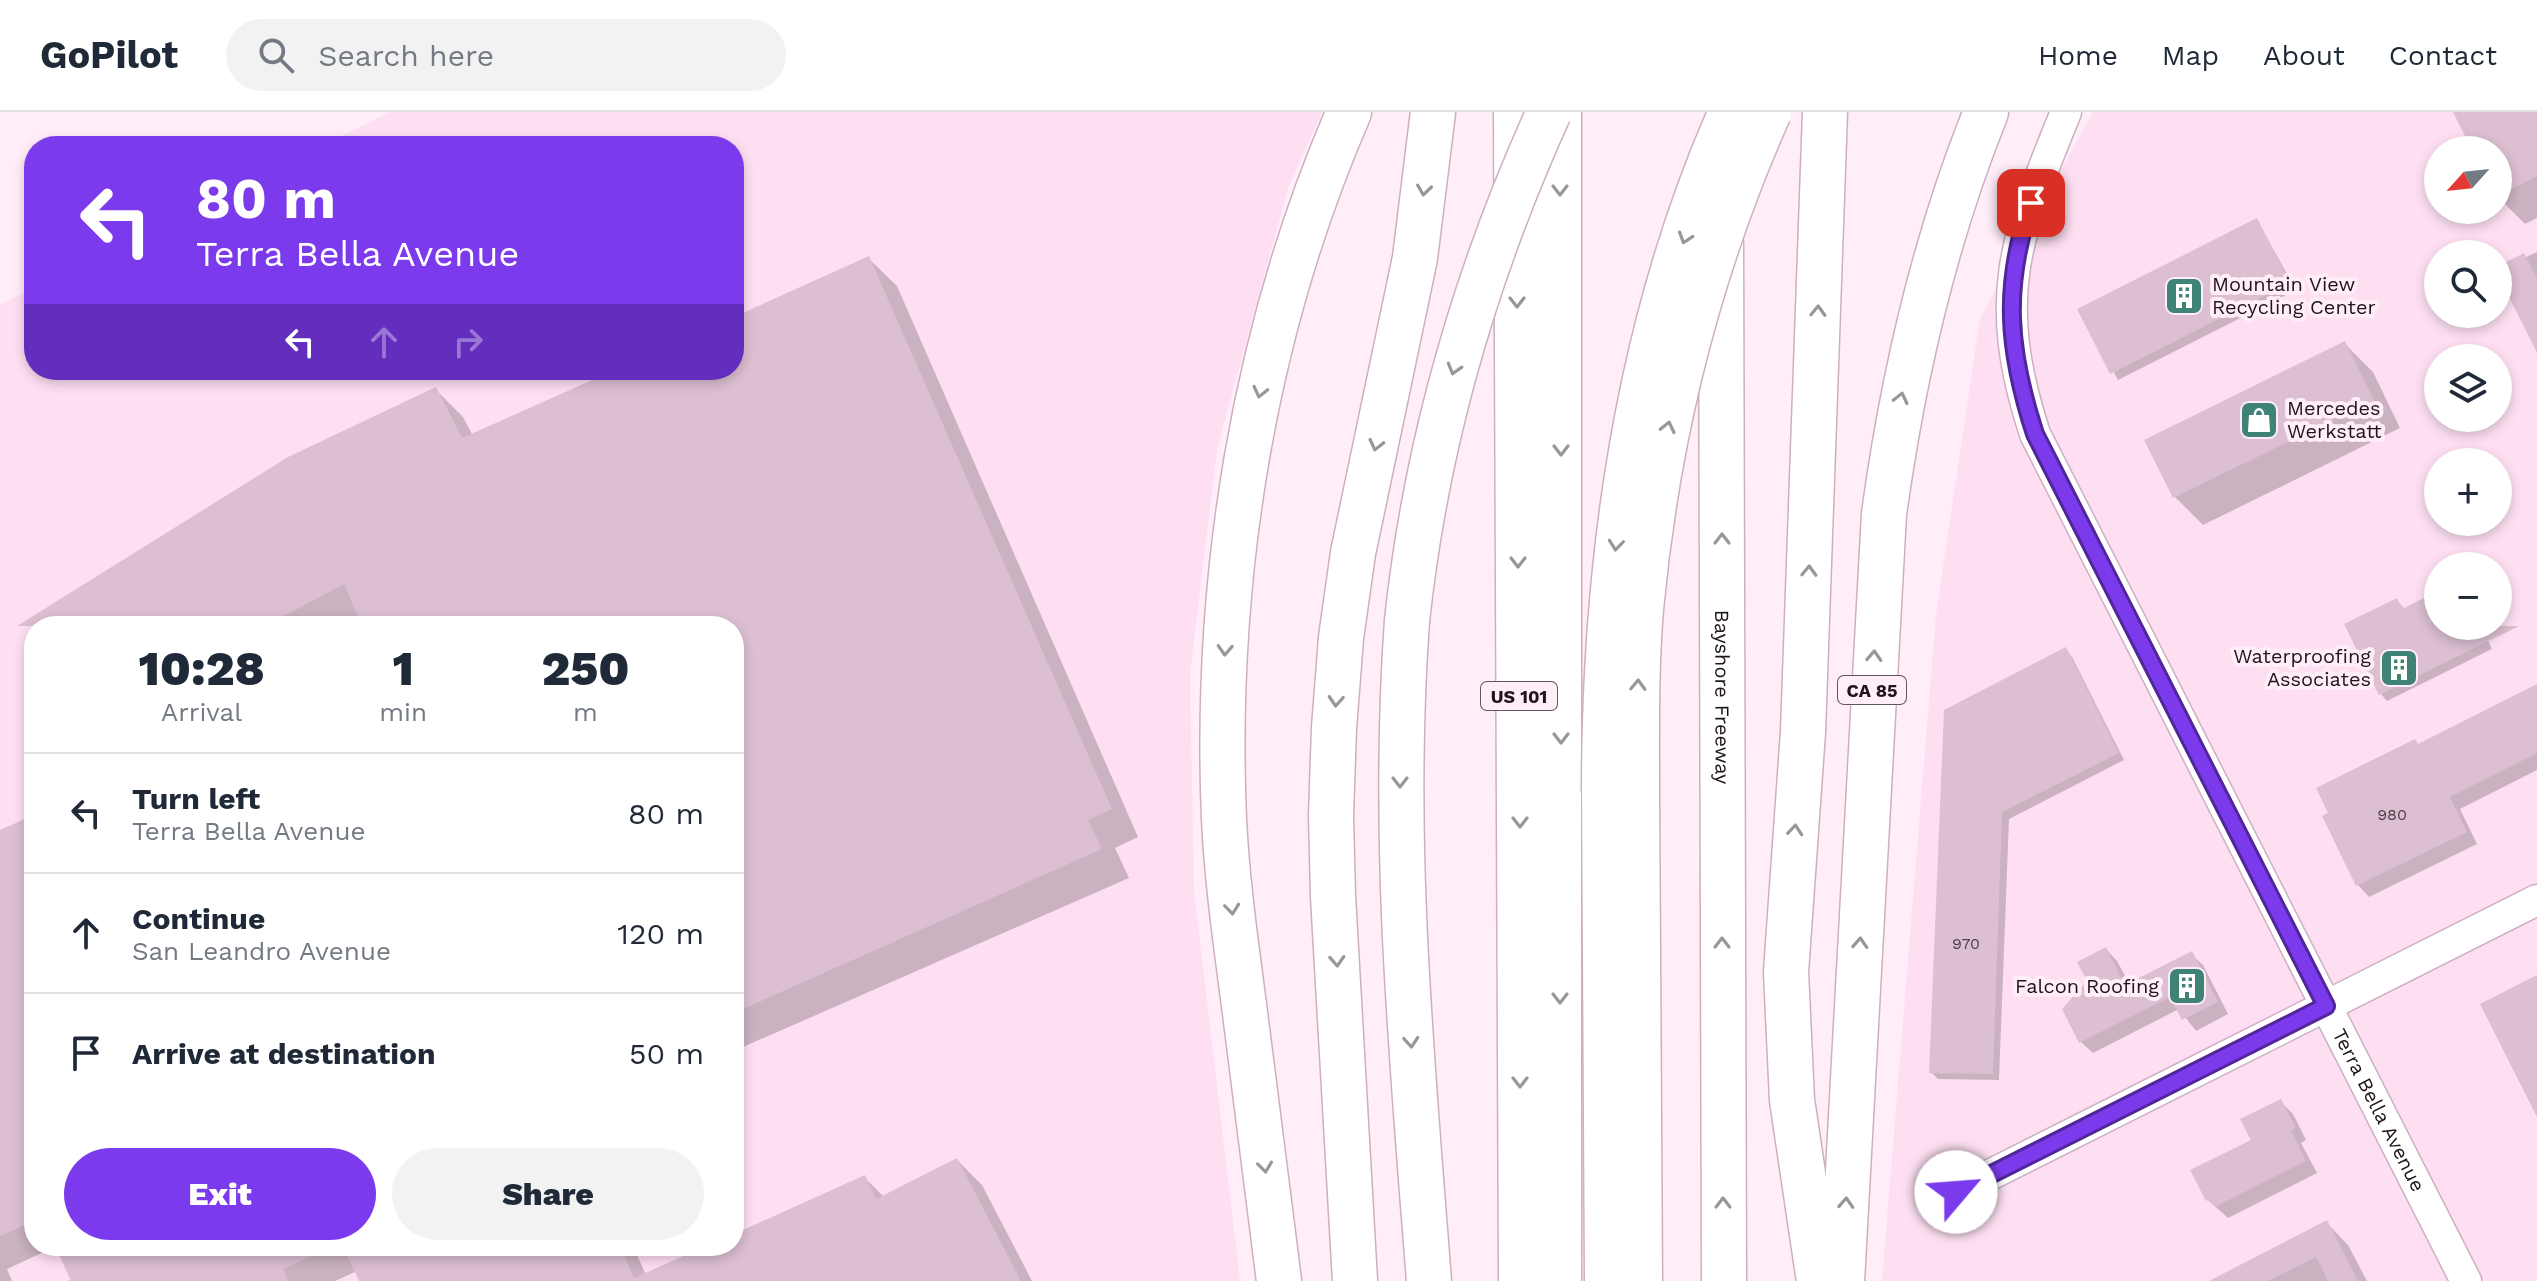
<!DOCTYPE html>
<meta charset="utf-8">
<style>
:root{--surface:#fff;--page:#f2f2f3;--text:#1f2937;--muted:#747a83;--line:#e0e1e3;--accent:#7c3aed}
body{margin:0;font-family:"Work Sans",sans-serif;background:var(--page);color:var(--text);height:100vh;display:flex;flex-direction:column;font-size:30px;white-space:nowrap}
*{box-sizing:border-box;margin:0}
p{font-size:26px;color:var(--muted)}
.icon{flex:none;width:44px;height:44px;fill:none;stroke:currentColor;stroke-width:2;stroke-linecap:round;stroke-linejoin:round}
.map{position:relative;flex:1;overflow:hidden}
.side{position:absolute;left:24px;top:504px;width:720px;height:640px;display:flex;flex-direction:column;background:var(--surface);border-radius:32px;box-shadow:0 4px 12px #0003}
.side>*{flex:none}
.hud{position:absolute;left:24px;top:24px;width:720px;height:244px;border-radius:32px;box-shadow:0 4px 12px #0003;background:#7c3aed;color:#fff;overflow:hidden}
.needle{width:52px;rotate:243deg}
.fabs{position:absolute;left:2424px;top:24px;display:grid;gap:16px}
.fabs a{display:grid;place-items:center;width:88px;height:88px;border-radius:50%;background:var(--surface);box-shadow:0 4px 12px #0003;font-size:40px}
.pin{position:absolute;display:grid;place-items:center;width:68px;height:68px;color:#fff;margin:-34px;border-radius:16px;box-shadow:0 4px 12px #0006}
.me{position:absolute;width:88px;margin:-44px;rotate:63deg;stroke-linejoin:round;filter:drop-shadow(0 0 6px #0008)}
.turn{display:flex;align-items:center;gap:28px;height:168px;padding:0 40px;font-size:36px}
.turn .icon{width:104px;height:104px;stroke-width:2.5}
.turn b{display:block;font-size:56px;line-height:68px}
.lanes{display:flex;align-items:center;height:76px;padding:0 40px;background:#0003;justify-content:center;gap:40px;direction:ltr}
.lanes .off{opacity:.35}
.eta{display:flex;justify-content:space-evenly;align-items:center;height:136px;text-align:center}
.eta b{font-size:48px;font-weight:800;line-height:56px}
.button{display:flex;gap:16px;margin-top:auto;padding:16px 40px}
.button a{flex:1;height:92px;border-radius:48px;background:var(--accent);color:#fff;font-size:32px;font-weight:800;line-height:92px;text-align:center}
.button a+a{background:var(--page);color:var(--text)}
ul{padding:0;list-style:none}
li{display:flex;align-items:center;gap:24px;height:120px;padding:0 40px;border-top:2px solid var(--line)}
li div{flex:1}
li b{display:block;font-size:30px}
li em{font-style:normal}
header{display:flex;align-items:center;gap:48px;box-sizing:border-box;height:112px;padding:0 40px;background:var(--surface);border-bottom:2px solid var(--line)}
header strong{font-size:38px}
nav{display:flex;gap:44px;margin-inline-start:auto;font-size:28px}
.search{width:560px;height:72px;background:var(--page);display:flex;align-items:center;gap:20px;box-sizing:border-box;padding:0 28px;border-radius:44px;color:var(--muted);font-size:30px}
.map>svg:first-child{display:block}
</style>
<header>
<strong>GoPilot</strong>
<div class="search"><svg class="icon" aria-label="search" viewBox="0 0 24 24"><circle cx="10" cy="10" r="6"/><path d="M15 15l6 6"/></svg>Search here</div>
<nav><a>Home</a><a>Map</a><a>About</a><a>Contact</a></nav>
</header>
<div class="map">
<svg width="2537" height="1169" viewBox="0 0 2537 1169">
<rect width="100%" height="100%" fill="#ffedf8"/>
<!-- built -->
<g fill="#fddff1" fill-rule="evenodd">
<path d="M 390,0 L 1322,0 L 1288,76 L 1217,337 L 1190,562 L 1194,779 L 1240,1169 L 0,1169 L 0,193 L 34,176 L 34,258 L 734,258 L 734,34 L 322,34 ZM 34,514 L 734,514 L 734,1134 L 34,1134 Z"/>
<path d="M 2093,0 L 2537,0 L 2537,1169 L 1882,1169 L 1936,503 L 1980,206 ZM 2438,38 L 2498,38 L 2498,98 L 2438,98 ZM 2438,142 L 2498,142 L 2498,202 L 2438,202 ZM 2438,246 L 2498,246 L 2498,306 L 2438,306 ZM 2438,350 L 2498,350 L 2498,410 L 2438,410 ZM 2438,454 L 2498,454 L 2498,514 L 2438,514 Z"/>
</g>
<!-- shadow -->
<g fill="#0003">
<path d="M 2455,0 L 2537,0 L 2537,106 L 2525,112 L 2498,85 L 2498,38 L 2474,38 Z"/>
<path d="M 2257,108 L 2296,178 L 2118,268 L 2080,198 Z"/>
<path d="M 2537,140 L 2537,227 L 2498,158 Z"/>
<path d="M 869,147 L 897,174 L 1138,725 L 1115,736 L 1129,766 L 734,939 L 734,514 L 365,514 L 361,505 L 345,514 L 51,514 L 435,277 L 463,305 L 473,324 L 619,258 L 734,258 L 734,207 Z"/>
<path d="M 2345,232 L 2373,260 L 2400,316 L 2203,413 L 2175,385 Z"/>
<path d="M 2438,482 L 2438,514 L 2481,514 L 2492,537 L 2387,589 L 2381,582 L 2397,488 L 2405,498 Z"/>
<path d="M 2066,538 L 2072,545 L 2124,648 L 2009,707 L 1999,968 L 1938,967 L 1931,960 L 1946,600 Z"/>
<path d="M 2537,583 L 2537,658 L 2460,697 L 2477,732 L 2369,785 L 2358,773 L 2324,705 L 2420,634 Z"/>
<path d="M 34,705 L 34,1134 L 475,1134 L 478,1141 L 495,1134 L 633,1134 L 646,1163 L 711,1134 L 734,1134 L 734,1124 L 865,1066 L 884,1085 L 957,1048 L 982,1073 L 1032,1169 L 361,1169 L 357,1159 L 335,1169 L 68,1169 L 72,1167 L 57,1134 L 7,1157 L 12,1169 L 0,1169 L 0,720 Z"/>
<path d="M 2106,837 L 2117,849 L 2130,873 L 2191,842 L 2203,853 L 2228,902 L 2196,919 L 2179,897 L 2093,941 L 2081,930 L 2090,870 Z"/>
<path d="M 2280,989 L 2293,1002 L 2306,1028 L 2301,1031 L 2317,1061 L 2228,1106 L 2208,1088 L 2193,1059 L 2253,1028 Z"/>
<path d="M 2327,1111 L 2348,1133 L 2367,1169 L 2213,1169 Z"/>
</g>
<!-- building -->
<g fill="#dcbfd1">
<path d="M 2453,0 L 2537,0 L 2537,64 L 2498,84 L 2498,38 L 2472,38 Z"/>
<path d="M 2257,106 L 2290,171 L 2110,262 L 2077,197 Z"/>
<path d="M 2524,141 L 2537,167 L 2537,241 L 2498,163 L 2498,154 Z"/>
<path d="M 869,144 L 1112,697 L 1088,708 L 1102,737 L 734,901 L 734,514 L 362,514 L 344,472 L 265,514 L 17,514 L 288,345 L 436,275 L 462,326 L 615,258 L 734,258 L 734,205 Z"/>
<path d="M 2345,229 L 2374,288 L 2173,386 L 2144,328 Z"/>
<path d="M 2438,479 L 2438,514 L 2519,514 L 2379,583 L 2344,512 L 2397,486 L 2402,497 Z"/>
<path d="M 2066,535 L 2119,641 L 2002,700 L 1993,962 L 1929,961 L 1944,598 Z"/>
<path d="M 2537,572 L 2537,641 L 2450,685 L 2467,720 L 2356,774 L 2322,704 L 2328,701 L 2316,676 L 2415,627 L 2418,632 Z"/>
<path d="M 34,703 L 34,1109 L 0,1124 L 0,718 Z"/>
<path d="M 2106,835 L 2125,873 L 2192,839 L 2218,890 L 2182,908 L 2170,885 L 2079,931 L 2062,897 L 2087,869 L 2077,850 Z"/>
<path d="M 2537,863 L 2537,1005 L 2480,892 Z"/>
<path d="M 2281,987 L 2296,1016 L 2291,1018 L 2306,1049 L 2215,1095 L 2210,1087 L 2206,1089 L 2190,1058 L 2251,1028 L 2240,1007 Z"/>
<path d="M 957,1046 L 1021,1169 L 359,1169 L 343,1134 L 463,1134 L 467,1144 L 490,1134 L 620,1134 L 634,1166 L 706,1134 L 734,1134 L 734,1122 L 865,1063 L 876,1087 Z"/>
<path d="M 2327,1108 L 2358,1169 L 2328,1169 L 2316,1145 L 2268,1169 L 2209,1169 Z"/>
<path d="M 55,1134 L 334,1134 L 283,1157 L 289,1169 L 71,1169 Z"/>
</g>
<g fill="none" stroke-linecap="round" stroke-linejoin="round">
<defs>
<g id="minor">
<path id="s1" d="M 2066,0 C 2014,127 1991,187 2035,322 L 2466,1169"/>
<path d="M 1956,1080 L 2537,788"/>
</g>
<g id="motorway">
<path d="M 1516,0 L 1521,1169"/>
<path d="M 1559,0 L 1559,1169"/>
<path id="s2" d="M 1721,131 L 1724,1169"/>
<path d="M 1407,509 C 1391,729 1412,949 1429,1169"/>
<path d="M 1637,679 L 1640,1169"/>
<path d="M 1604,680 L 1607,1169"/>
<path d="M 1279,1169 C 1267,1077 1256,985 1244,893 C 1236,832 1227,770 1224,707 C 1214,467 1253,221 1349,0"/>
<path d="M 1355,1169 L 1333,784 L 1331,704 L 1334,616 L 1341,526 L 1353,441 L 1415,146 L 1433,0"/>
<path d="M 1819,1169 L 1792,988 L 1786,860 L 1803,620 L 1825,0"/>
<path d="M 1842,1169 L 1884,402 C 1903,264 1934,129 1986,0"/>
</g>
</defs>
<!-- minor casing -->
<use href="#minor" stroke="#ccb0c1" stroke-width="33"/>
<!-- motorway casing -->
<use href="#motorway" stroke="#ccb0c1" stroke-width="47"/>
<!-- minor -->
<use href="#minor" stroke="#fff" stroke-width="30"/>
<!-- motorway -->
<use href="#motorway" stroke="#fff" stroke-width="44"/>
<defs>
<g id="motorway-bridge">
<path d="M 1407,509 C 1426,331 1475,163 1549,0"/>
<path d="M 1637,679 C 1637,618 1636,557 1641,497 C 1657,326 1699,157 1769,0"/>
<path d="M 1604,680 C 1604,448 1636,214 1731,0"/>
</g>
</defs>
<!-- motorway-bridge casing -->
<use href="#motorway-bridge" stroke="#ccb0c1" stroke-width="47" stroke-linecap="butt"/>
<!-- motorway-bridge -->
<use href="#motorway-bridge" stroke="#fff" stroke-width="44"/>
</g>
<!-- one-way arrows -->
<defs><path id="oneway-chevron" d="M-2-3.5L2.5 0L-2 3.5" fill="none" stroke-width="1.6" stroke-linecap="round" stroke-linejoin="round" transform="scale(2)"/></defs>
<g stroke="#9a9698">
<use href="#oneway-chevron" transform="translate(1424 78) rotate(98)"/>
<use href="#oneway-chevron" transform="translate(1560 78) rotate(90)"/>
<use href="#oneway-chevron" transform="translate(1685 126) rotate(108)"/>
<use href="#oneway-chevron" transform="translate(1517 190) rotate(90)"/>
<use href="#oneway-chevron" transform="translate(1818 199) rotate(-88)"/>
<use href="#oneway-chevron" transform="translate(1454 257) rotate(106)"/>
<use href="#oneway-chevron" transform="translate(1260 280) rotate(103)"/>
<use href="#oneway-chevron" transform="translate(1901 286) rotate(-77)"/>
<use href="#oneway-chevron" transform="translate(1668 315) rotate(-77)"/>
<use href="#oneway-chevron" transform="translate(1376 333) rotate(103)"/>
<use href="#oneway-chevron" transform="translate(1561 338) rotate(90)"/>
<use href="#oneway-chevron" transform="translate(1722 427) rotate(-90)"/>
<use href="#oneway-chevron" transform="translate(1616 433) rotate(96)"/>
<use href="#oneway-chevron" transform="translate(1518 450) rotate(90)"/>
<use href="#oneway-chevron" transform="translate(1809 459) rotate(-88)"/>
<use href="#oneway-chevron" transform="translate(1225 538) rotate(93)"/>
<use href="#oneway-chevron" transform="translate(1874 544) rotate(-87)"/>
<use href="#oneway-chevron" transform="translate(1638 573) rotate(-88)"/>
<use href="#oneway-chevron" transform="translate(1336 589) rotate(94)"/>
<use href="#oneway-chevron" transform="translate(1561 626) rotate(90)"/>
<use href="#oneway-chevron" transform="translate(1400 670) rotate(90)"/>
<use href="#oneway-chevron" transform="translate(1520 710) rotate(90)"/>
<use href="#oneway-chevron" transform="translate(1795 718) rotate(-85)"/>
<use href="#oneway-chevron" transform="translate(1232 797) rotate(84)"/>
<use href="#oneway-chevron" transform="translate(1722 831) rotate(-90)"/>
<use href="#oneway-chevron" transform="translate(1860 831) rotate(-87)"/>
<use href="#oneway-chevron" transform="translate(1337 849) rotate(87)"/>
<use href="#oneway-chevron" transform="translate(1560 886) rotate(90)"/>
<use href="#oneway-chevron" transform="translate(1411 930) rotate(86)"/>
<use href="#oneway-chevron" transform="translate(1520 970) rotate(90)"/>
<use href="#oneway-chevron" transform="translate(1265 1055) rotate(83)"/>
<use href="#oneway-chevron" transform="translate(1723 1091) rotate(-90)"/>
<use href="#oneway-chevron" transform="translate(1846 1091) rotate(-87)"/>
</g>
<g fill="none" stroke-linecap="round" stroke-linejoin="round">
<defs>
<path id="route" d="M 1956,1080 L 2326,894 L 2035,322 C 2008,239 2002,175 2031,91"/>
</defs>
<!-- route casing -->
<use href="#route" stroke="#51269a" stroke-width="20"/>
<!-- route -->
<use href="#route" stroke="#7c3aed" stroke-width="14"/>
</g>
<!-- icons -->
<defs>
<symbol id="building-square" viewBox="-11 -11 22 22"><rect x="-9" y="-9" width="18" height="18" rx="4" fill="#3f8377" stroke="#ffedf8"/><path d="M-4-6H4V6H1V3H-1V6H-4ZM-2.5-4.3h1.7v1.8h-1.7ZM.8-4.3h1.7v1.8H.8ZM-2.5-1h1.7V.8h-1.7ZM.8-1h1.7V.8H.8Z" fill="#fff"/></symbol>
<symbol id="shop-square" viewBox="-11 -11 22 22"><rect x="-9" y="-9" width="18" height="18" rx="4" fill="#3f8377" stroke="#ffedf8"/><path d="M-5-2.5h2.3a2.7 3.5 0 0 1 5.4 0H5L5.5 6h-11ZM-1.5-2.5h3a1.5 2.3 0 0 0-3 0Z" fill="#fff"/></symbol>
</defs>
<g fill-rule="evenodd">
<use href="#building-square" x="2162" y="162" width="44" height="44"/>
<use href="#shop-square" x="2237" y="286" width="44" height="44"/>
<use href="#building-square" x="2377" y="534" width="44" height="44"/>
<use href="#building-square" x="2165" y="852" width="44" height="44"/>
</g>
<g text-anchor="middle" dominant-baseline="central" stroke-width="8" stroke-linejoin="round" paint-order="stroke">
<!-- number labels -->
<g font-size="16" fill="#4e4048">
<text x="2392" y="702">980</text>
<text x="1966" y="831">970</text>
</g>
<!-- shield labels -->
<g fill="#ffedf8" stroke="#62565d" stroke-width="2">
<rect x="1838" y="564" width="68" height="28" rx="6"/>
<rect x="1481" y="570" width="76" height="28" rx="6"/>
</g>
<g font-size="18" font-weight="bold" fill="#1f151b">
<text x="1872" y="578">CA 85</text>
<text x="1519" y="584">US 101</text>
</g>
<!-- poi labels -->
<g font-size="20" fill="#1f151b" stroke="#ffedf8" text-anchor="start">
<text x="2212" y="172">Mountain View<tspan x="2212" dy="23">Recycling Center</tspan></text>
<text x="2287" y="296">Mercedes<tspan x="2287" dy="23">Werkstatt</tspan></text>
<text x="2371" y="544" text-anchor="end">Waterproofing<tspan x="2371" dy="23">Associates</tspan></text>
<text x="2159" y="874" text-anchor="end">Falcon Roofing</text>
</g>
<!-- street labels -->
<g font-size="20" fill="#1f151b" stroke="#ffedf8">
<text stroke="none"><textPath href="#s2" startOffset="454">Bayshore Freeway</textPath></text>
<text stroke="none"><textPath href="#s1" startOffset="1092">Terra Bella Avenue</textPath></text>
</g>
</g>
</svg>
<div class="fabs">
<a><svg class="needle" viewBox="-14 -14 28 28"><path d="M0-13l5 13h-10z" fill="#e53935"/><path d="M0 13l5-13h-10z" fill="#747a83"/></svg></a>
<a><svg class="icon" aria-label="search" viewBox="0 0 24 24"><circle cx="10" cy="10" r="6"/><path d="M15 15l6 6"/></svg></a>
<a><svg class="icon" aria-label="layers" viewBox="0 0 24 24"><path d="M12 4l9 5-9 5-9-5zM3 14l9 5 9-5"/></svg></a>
<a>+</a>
<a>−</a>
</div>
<div class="pin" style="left:2031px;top:91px;background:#d93025"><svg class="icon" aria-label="arrive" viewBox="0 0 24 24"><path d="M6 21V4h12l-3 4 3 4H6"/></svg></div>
<svg class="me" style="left:1956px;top:1080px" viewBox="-20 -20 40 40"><circle r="19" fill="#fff"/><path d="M0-13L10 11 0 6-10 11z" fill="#7c3aed"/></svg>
<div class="hud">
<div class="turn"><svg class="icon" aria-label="left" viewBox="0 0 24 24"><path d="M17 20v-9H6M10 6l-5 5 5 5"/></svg><div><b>80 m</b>Terra Bella Avenue</div></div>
<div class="lanes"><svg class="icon" aria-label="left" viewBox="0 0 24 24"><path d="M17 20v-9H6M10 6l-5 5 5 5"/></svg><svg class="icon off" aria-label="ahead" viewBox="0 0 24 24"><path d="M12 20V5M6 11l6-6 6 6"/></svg><svg class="icon off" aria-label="right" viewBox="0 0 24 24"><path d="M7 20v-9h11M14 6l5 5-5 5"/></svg></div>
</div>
<section class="side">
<div class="eta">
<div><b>10:28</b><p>Arrival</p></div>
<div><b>1</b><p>min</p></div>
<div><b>250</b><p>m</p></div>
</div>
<ul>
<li><svg class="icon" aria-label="left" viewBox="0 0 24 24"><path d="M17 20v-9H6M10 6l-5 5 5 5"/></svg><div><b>Turn left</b><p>Terra Bella Avenue</p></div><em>80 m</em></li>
<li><svg class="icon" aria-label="ahead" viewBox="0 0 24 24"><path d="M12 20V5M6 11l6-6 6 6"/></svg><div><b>Continue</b><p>San Leandro Avenue</p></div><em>120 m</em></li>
<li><svg class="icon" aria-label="arrive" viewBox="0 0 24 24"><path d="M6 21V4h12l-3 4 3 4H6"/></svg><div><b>Arrive at destination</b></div><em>50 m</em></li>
</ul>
<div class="button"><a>Exit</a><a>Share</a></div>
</section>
</div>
